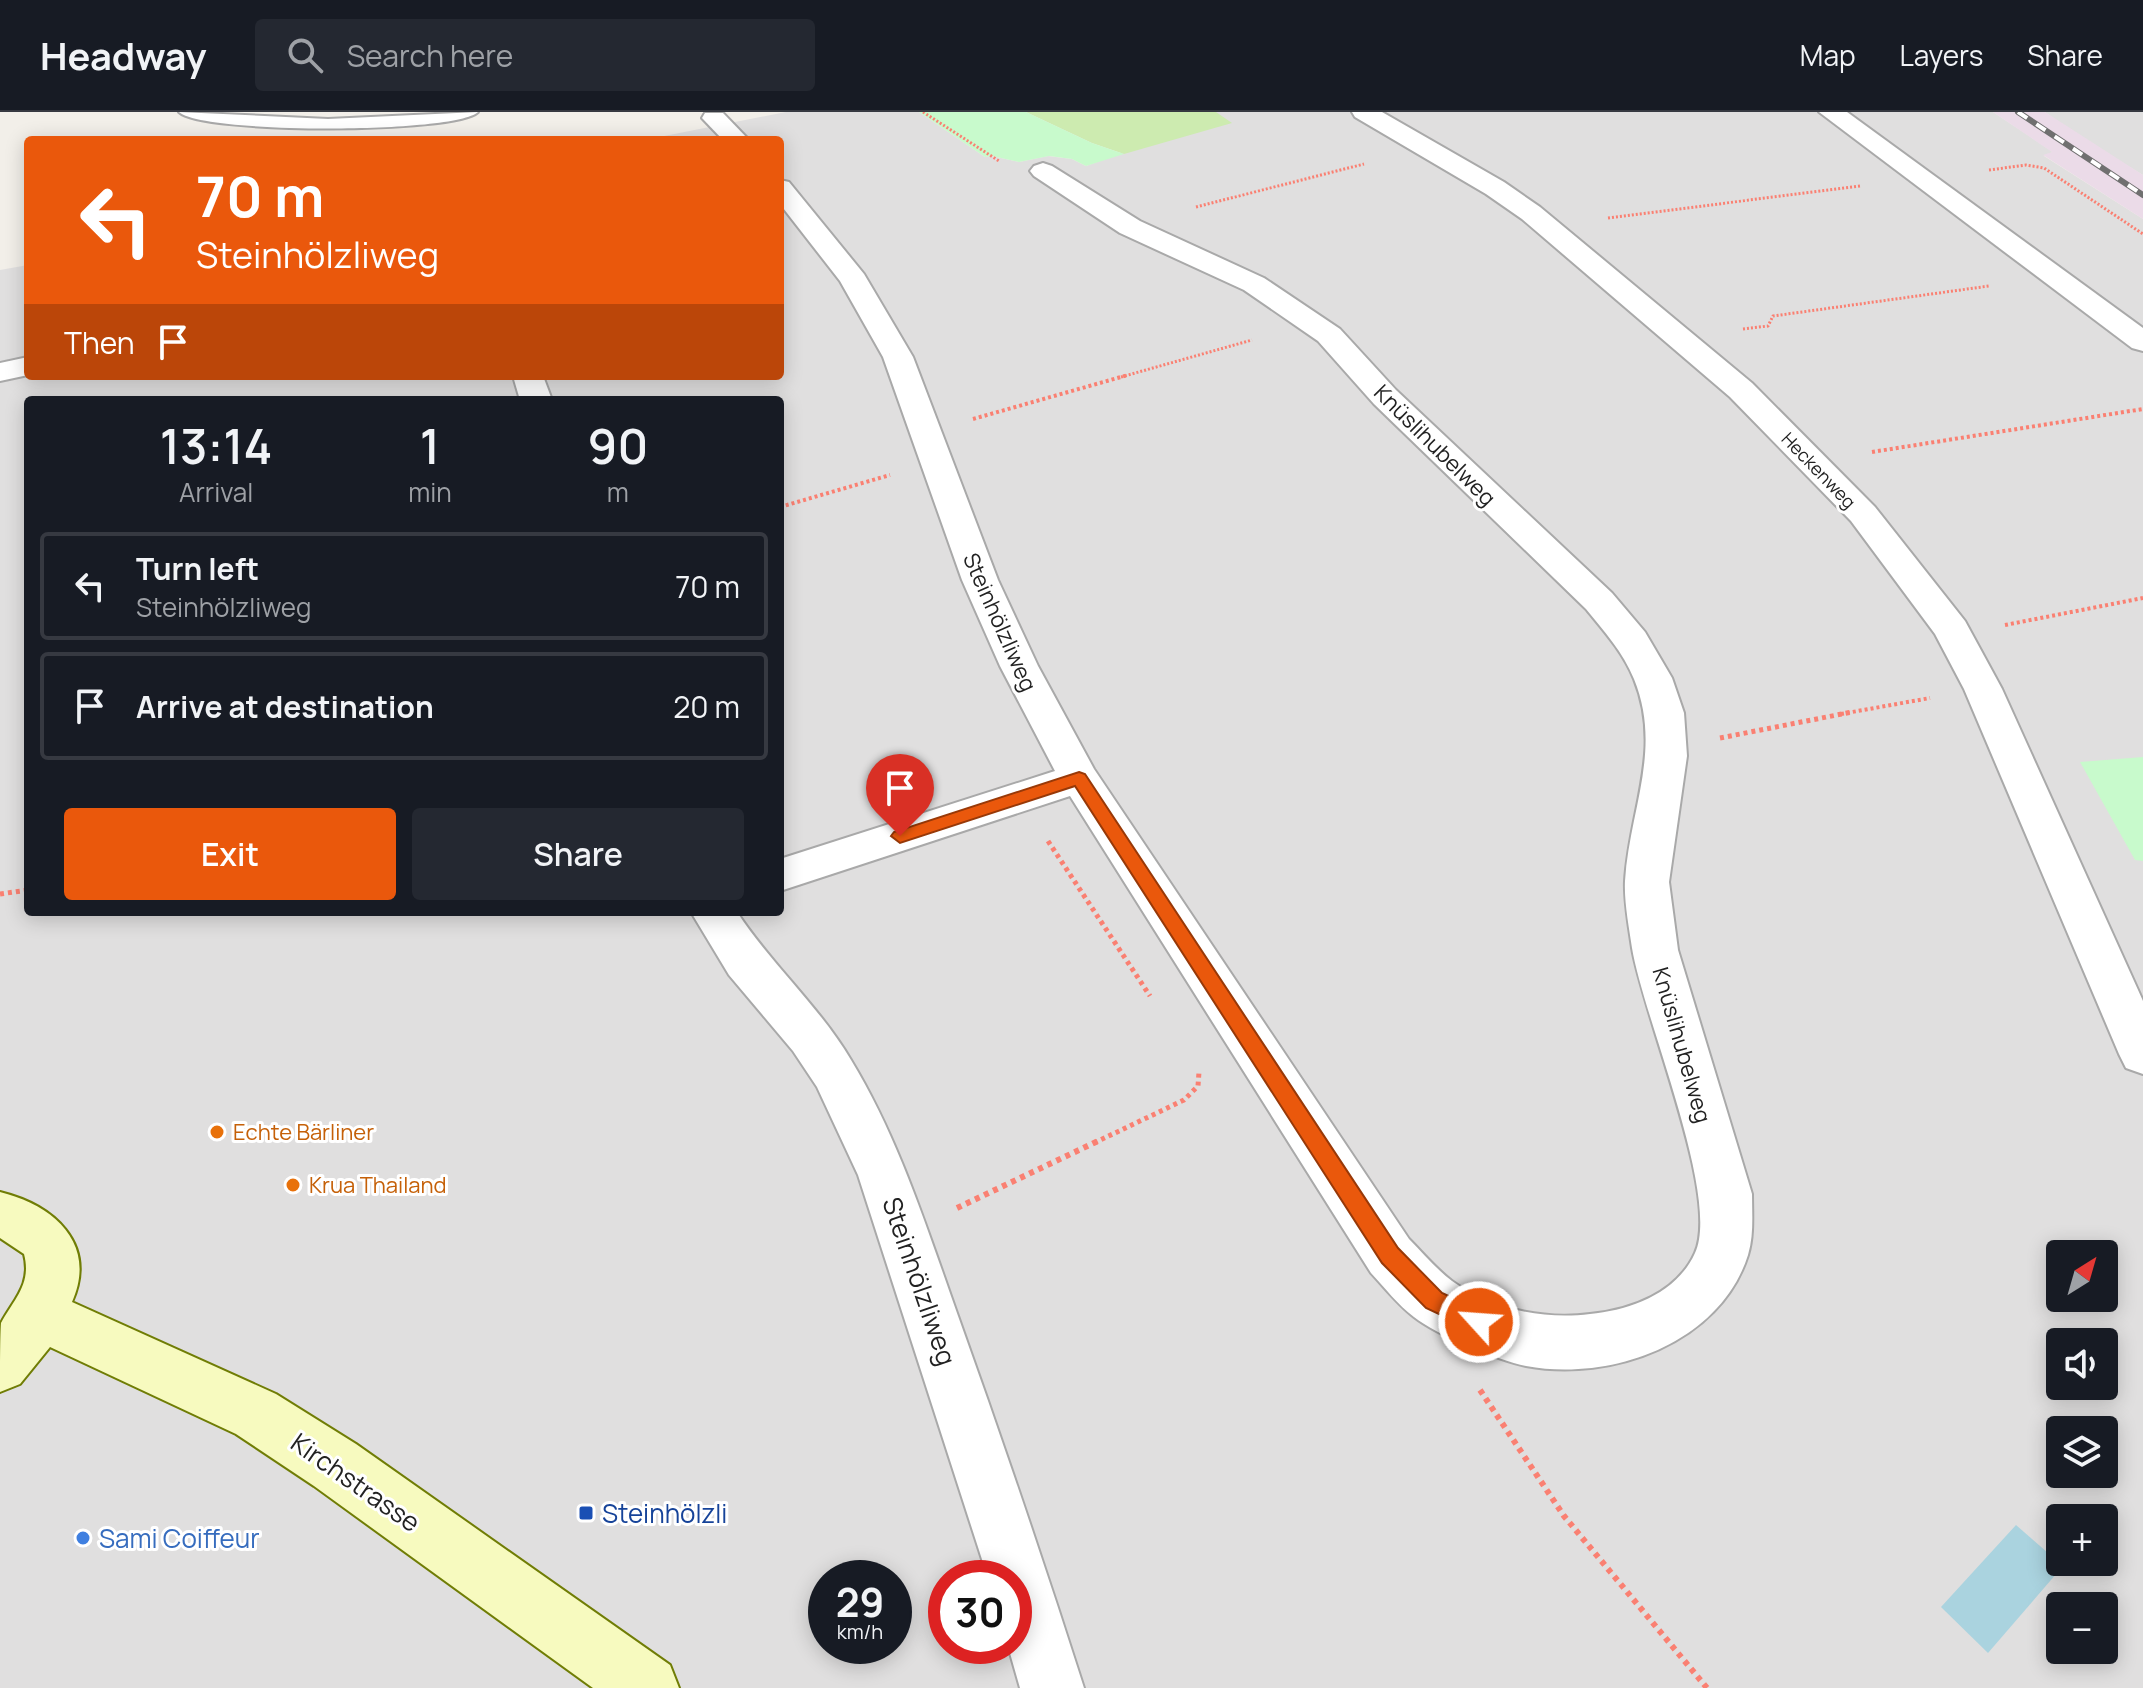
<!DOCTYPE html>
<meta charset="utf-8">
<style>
:root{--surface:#171b24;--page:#242831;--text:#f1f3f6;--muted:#9ea1a6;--line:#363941;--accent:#ea580c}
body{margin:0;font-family:Manrope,sans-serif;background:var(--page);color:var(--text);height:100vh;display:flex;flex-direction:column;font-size:30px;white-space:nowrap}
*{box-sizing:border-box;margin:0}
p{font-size:26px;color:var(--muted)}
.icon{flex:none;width:44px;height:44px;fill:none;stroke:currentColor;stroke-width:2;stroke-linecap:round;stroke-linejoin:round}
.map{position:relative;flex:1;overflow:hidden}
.panel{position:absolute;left:24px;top:284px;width:760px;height:520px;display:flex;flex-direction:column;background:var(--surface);border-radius:8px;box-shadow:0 4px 20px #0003}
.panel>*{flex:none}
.banner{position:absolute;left:24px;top:24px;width:760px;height:244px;border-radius:8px;box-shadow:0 4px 20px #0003;background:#ea580c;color:#fff;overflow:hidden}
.needle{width:52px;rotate:37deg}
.buttons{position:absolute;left:2046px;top:1128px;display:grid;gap:16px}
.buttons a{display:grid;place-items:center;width:72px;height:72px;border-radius:8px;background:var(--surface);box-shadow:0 4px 20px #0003;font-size:40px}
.speed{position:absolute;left:808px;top:1448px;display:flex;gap:16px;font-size:40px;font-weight:700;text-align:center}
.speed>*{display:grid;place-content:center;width:104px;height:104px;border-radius:50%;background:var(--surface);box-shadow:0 4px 20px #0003;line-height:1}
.speed small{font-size:20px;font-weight:400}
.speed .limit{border:12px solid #d22;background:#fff;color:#111}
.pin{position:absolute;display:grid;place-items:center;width:68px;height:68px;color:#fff;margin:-82px -34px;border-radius:50% 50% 50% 0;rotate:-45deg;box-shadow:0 0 8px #0007}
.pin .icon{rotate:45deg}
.me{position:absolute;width:88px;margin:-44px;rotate:296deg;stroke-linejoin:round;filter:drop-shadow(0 0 6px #0008)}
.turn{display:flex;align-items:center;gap:28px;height:168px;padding:0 40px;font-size:36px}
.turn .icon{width:104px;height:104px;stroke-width:2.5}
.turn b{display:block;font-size:56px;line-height:68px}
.then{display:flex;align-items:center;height:76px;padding:0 40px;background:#0003;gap:16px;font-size:30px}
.eta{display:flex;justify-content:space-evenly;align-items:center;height:136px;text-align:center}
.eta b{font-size:48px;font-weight:600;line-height:56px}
.cta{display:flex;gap:16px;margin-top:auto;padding:16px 40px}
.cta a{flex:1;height:92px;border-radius:8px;background:var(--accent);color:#fff;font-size:32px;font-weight:600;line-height:92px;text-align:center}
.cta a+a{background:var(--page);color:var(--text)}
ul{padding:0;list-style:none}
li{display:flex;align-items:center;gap:24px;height:108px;margin:0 16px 12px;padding:0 24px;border:4px solid var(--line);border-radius:8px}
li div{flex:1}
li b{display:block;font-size:30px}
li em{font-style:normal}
header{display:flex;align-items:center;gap:48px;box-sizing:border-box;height:112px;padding:0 40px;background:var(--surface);border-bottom:2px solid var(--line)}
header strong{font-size:38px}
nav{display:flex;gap:44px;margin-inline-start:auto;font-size:28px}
.search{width:560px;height:72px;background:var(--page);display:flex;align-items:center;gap:20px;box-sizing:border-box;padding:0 28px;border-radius:8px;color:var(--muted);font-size:30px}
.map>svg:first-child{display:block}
</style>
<header>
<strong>Headway</strong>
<div class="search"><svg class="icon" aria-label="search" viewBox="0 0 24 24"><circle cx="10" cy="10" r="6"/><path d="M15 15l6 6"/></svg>Search here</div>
<nav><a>Map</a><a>Layers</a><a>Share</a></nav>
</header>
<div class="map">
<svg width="2143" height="1576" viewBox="0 0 2143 1576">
<rect width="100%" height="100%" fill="#f2efe9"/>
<!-- residential -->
<g fill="#e0dfdf" fill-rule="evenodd">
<path d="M 786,0 L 919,0 L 985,45 L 992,44 L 1019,50 L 1048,44 L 1072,47 L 1086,54 L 1122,41 L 1092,31 L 1026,0 L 1993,0 L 2053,40 L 2044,44 L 2143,107 L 2143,1576 L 0,1576 L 0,158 L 28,153 L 28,264 L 780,264 L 780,28 L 644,28 ZM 28,288 L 780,288 L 780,800 L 28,800 ZM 2060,1142 L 2104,1142 L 2104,1186 L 2060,1186 ZM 2060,1230 L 2104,1230 L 2104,1274 L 2060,1274 ZM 2060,1318 L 2104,1318 L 2104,1362 L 2060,1362 ZM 2060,1406 L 2104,1406 L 2104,1450 L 2060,1450 ZM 826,1466 L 894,1466 L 894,1534 L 826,1534 ZM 946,1466 L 1014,1466 L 1014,1534 L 946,1534 ZM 2060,1494 L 2104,1494 L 2104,1538 L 2060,1538 Z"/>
<path d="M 2045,0 L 2143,0 L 2143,63 L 2080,25 Z"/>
</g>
<!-- industrial -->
<path fill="#ebdbe8" d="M 1993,0 L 2045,0 L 2143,63 L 2143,107 L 2043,43 L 2052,40 Z"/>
<!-- grass -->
<path fill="#cdebb0" d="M 1026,0 L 1216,0 L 1232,11 L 1124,42 L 1092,31 Z"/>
<!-- park -->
<g fill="#c8facc">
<path d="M 919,0 L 1026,0 L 1092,31 L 1124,42 L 1086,54 L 1072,47 L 1049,44 L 1019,50 L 992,44 L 985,45 Z"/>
<path d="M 2143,645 L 2143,749 L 2135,748 L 2080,650 Z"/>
</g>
<!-- water -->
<path fill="#aad3df" d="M 2016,1413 L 2063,1454 L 1988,1541 L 1941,1495 Z"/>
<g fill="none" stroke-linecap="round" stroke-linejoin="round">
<defs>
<path id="lane" d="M 179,0 L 328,7 L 478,0 C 455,22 202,22 179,0 Z"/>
<g id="street">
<path d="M 1352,0 L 1382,0 L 1504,70 L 1540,95 L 1752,271 L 1875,395 L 1965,509 L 2002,577 L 2143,889 L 2143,962 L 2126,956 L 2119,942 L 1964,577 L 1935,522 L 1851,409 L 1730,285 L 1522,107 L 1486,82 L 1355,5 Z"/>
<path d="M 1819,0 L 1847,0 L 2143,216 L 2143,239 L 2132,236 Z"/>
<path d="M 705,1 L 723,1 L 749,28 L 723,28 L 702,6 Z"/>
<path d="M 1043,51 L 1052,54 L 1140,109 L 1264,166 L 1340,217 L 1396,278 L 1612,481 L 1645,520 L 1672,566 L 1684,601 L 1687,644 L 1669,770 L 1678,838 L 1752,1082 C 1752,1102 1754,1123 1748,1143 C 1720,1231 1612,1270 1526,1254 C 1497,1248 1437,1223 1414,1205 C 1398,1193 1385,1176 1371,1161 L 1070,684 L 780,779 L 780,747 L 1055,659 L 1000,554 L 962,468 L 883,245 L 840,169 L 780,92 L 780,68 L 789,70 L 864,162 L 913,245 L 998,468 L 1038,554 L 1094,657 L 1409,1127 C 1423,1141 1436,1157 1452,1169 C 1490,1197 1544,1208 1590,1202 C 1631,1198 1677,1181 1695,1141 C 1721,1085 1643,904 1632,836 C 1629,815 1624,790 1625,769 C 1629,699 1663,638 1634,567 C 1623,540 1604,519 1586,497 L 1374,292 L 1318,229 L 1244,178 L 1120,121 L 1034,64 L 1030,59 L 1034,54 Z"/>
<path d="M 28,245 L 28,263 L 0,269 L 0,251 Z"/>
<path d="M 513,264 L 543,264 L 552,288 L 520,288 Z"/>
<path d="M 691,800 L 737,800 C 771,852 819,894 851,948 C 899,1027 927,1117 958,1204 C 1002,1327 1044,1451 1084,1576 L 1020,1576 L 1008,1534 L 1014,1534 L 1014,1466 L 988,1466 L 858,1063 L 817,975 L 793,939 L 729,863 Z"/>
</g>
<path id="secondary" d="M 0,1080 C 53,1093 98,1131 72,1190 L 276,1282 L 356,1332 L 670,1553 L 679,1576 L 593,1576 L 314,1374 L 236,1322 L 50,1235 L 20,1272 L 0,1280 C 0,1265 0,1223 1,1211 C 14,1187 32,1172 24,1142 L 0,1126 Z"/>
</defs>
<!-- lane casing -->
<use href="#lane" stroke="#a9a9a9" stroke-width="4"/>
<!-- street casing -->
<use href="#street" stroke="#a9a9a9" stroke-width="4"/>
<!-- secondary casing -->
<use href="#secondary" stroke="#707d05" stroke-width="4"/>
<!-- path-far3 -->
<g stroke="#fa8072" stroke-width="3" stroke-dasharray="2 2" stroke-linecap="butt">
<path d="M 923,0 L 999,49"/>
<path d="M 1989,58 L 2026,53 L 2044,56 L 2143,122"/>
<path d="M 1196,95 L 1364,52"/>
<path d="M 1608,106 L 1860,74"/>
<path d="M 1743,217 L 1768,214 L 1773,204 L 1989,174"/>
<path d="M 1121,265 L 1252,228"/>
</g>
<!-- path-far2 -->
<g stroke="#fa8072" stroke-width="4" stroke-dasharray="3 3" stroke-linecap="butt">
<path d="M 973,307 L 1128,263"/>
<path d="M 1872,340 L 2143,297"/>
<path d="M 780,395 L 890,363"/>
<path d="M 780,402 L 785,403"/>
<path d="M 2005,513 L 2143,486"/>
<path d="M 1841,602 L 1930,586"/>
</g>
<!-- path-far1 -->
<g stroke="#fa8072" stroke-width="5" stroke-dasharray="4 4" stroke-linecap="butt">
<path d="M 1720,626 L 1852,600"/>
<path d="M 1048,729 L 1150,884"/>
<path d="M 0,782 L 28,778"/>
<path d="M 1094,1031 L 1184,988 L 1198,974 L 1199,960"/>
</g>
<!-- path -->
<g stroke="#fa8072" stroke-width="6" stroke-dasharray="5 5" stroke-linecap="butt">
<path d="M 957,1096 L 1098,1029"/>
<path d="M 1480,1278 L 1564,1404 L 1707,1576"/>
</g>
<!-- lane -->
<use href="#lane" fill="#fff" fill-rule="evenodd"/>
<!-- street -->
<use href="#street" fill="#fff" fill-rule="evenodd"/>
<!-- secondary -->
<use href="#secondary" fill="#f7fabf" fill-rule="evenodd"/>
<defs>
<path id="rail" d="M 2018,0 L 2143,83"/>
</defs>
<!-- rail casing -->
<use href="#rail" stroke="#707070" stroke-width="6"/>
<!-- rail -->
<use href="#rail" stroke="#fff" stroke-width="4" stroke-dasharray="11" stroke-linecap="butt"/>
</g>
<!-- route -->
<path fill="#ea580c" stroke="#983908" stroke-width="2" d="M 1079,660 L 1085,662 L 1398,1136 L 1442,1181 L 1487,1202 L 1490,1210 L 1487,1218 L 1479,1221 L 1426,1196 L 1382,1151 L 1075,674 L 900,731 L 891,724 L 894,720 Z"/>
<!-- markers -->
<g fill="#e8710a" stroke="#fff" stroke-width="3">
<circle cx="217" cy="1020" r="8"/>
<circle cx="293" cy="1073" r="8"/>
</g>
<rect fill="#1a4fb4" stroke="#fff" stroke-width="3" x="578" y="1393" width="16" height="16" rx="4"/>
<circle fill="#3f7fe0" stroke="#fff" stroke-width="3" cx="83" cy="1426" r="8"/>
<g text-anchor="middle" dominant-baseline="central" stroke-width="6" stroke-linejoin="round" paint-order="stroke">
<!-- far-street labels -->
<g font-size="18" fill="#222" stroke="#fff">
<text transform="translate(1819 358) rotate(46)">Heckenweg</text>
</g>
<!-- street labels -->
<g font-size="22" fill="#222" stroke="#fff">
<text transform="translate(1435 333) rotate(45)">Knüslihubelweg</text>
<text transform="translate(1000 510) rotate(66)">Steinhölzliweg</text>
<text transform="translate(1682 933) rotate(74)">Knüslihubelweg</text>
</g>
<!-- food labels -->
<g font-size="22" fill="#c56008" stroke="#fff" text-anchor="start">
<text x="233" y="1020">Echte Bärliner</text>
<text x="309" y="1073">Krua Thailand</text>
</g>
<!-- near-street labels -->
<g font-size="26" fill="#222" stroke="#fff">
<text transform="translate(920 1169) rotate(71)">Steinhölzliweg</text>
<text transform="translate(356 1370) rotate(35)">Kirchstrasse</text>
</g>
<!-- near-transit labels -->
<g font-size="26" fill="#164399" stroke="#fff" text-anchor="start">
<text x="602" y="1401">Steinhölzli</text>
</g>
<!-- near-shop labels -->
<g font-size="26" fill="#366cbe" stroke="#fff" text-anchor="start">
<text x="99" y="1426">Sami Coiffeur</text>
</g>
</g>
</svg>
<div class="buttons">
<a><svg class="needle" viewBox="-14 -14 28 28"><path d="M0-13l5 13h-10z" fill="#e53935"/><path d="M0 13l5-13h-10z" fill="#9ea1a6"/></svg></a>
<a><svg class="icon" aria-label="sound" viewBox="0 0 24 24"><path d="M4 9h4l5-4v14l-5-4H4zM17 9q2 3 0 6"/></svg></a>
<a><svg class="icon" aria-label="layers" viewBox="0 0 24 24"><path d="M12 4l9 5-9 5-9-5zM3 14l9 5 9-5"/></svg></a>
<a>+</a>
<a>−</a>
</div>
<div class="speed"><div>29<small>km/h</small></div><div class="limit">30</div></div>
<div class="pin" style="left:900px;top:724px;background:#d93025"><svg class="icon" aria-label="arrive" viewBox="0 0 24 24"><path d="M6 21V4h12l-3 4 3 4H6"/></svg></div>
<svg class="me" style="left:1479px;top:1210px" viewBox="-20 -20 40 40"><circle r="17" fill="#ea580c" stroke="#fff" stroke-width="3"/><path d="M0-11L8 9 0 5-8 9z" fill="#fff"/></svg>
<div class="banner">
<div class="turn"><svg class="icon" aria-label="left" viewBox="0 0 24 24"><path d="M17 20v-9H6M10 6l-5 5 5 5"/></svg><div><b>70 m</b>Steinhölzliweg</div></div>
<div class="then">Then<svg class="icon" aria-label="arrive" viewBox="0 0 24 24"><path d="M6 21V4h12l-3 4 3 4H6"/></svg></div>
</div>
<section class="panel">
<div class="eta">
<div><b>13:14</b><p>Arrival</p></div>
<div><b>1</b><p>min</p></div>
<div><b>90</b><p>m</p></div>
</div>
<ul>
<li><svg class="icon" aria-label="left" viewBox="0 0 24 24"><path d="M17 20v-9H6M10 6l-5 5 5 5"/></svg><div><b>Turn left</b><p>Steinhölzliweg</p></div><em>70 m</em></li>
<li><svg class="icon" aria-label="arrive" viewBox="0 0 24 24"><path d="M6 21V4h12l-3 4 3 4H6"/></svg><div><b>Arrive at destination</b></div><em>20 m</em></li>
</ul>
<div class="cta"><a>Exit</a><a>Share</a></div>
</section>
</div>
